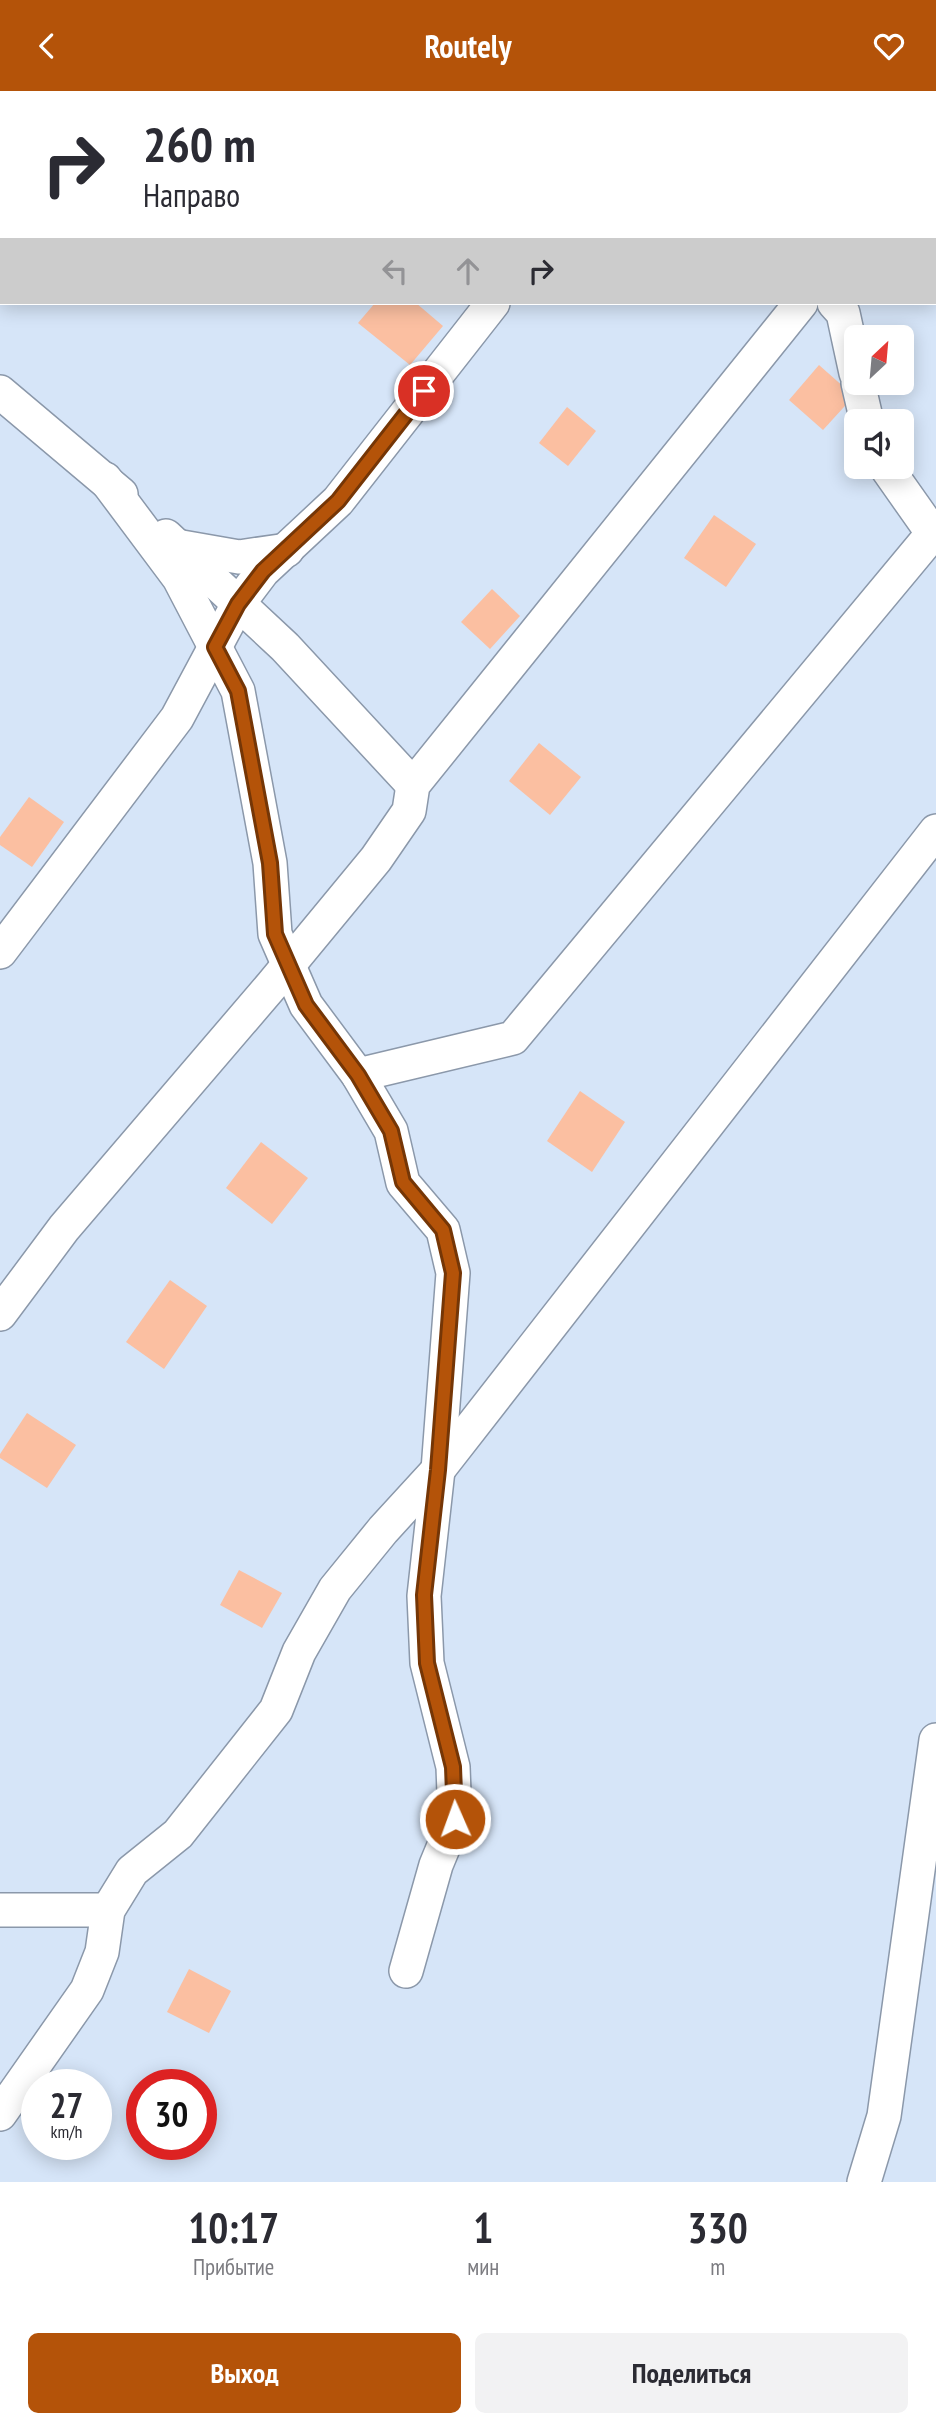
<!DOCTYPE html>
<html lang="ru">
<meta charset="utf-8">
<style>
:root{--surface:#fff;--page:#f2f2f3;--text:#2b2b33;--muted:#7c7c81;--accent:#b45309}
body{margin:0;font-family:"PT Sans Narrow",sans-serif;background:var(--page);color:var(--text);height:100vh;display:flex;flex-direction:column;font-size:26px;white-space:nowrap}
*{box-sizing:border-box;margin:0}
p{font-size:23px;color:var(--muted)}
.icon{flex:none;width:38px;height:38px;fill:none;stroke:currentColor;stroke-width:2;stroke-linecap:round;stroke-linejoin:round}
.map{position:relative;height:2091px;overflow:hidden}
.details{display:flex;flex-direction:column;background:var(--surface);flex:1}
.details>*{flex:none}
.banner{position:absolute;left:0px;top:0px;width:936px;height:214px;box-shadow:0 4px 18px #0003;background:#fff;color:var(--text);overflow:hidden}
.needle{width:46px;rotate:26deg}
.buttons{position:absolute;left:844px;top:234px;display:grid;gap:14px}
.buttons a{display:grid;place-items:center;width:70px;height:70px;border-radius:10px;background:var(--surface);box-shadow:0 4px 18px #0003;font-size:35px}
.speed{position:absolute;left:21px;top:1978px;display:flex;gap:14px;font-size:35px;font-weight:700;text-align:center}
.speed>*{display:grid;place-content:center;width:91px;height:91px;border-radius:50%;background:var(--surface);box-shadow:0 4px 18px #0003;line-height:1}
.speed small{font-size:18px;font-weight:400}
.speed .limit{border:10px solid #d22;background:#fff;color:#111}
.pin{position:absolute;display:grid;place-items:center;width:60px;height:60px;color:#fff;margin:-30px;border:4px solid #fff;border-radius:50%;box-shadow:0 2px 7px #0007}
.me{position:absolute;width:77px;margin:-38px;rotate:358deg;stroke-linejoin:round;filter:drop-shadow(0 0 5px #0008)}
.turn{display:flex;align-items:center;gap:24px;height:147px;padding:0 28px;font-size:32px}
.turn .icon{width:91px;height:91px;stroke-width:2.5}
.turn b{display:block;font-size:49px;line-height:60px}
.lanes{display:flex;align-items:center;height:66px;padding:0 28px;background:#0003;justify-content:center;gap:35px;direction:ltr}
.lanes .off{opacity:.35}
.eta{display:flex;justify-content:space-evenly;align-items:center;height:119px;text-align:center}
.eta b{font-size:42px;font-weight:800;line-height:49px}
.action{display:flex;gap:14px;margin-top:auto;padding:14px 28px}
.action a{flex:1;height:80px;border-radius:10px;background:var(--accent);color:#fff;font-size:28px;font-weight:800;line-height:80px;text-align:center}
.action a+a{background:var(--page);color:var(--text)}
header{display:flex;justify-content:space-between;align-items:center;height:91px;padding:0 28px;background:var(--accent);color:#fff;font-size:32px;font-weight:800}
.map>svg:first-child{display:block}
</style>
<header><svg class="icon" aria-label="back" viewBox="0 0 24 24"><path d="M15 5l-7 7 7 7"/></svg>Routely<svg class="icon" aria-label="heart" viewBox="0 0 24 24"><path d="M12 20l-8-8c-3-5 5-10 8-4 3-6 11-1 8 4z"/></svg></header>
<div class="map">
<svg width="936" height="2091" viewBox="0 0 936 2091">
<rect width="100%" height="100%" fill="#d6e5f8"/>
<!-- building -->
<g fill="#fbbfa1">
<path d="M 375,212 L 416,212 L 443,235 L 410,274 L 358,232 Z"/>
<path d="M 819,274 L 854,305 L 823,339 L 789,309 Z"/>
<path d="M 567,316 L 596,340 L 568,375 L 539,352 Z"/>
<path d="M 714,424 L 756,453 L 726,496 L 684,467 Z"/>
<path d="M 492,498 L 520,525 L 490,558 L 461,531 Z"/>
<path d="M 539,652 L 581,686 L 550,724 L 509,690 Z"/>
<path d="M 29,706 L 64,731 L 32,776 L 0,754 L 0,746 Z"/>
<path d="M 580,1000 L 625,1031 L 592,1081 L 547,1050 Z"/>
<path d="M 261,1051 L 308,1087 L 272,1133 L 226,1097 Z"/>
<path d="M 170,1189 L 207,1215 L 164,1278 L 126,1251 Z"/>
<path d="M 27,1322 L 76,1354 L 47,1397 L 0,1367 L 0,1363 Z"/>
<path d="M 239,1479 L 282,1502 L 262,1537 L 220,1514 Z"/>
<path d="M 189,1878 L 231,1900 L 209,1942 L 167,1921 Z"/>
</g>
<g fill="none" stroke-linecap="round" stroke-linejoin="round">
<defs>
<g id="minor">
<path d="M 580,0 L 580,2"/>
<path d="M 752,0 L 753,2"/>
<path d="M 98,2 L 100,0"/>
<path d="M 0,132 L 2,130"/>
<path d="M 834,212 L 843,222 L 856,282"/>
<path d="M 858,292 L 867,331"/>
<path d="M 0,301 L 121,403"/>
<path d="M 886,376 L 936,447"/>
<path d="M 105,388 L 179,487 L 238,600 L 270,772 L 275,843 L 306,914 L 358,984 L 391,1040 L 403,1092 L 443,1139 L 453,1182 L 438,1379 L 424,1505 L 427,1572 L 453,1676 L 455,1728 L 436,1774 L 406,1880"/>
<path d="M 166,445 L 285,556 L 413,694"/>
<path d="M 176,455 L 239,466 L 287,459"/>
<path d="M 0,861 L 177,627 L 238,513 L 263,480 L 338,410 L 493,212"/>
<path d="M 358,984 L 513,947 L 933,442"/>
<path d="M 0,1223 L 64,1137 L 272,894 L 376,768 L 409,720 L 413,694 L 801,212"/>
<path d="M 0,1819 L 108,1819"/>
<path d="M 0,2023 L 87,1899 L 102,1861 L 108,1819 L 132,1780 L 178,1743 L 276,1619 L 299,1561 L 335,1498 L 383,1439 L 438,1379 L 936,740"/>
<path d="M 864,2091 L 884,2025 L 936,1649"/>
</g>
</defs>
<!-- minor casing -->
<use href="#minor" stroke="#8b98aa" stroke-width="36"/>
<!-- minor -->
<use href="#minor" stroke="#fff" stroke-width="33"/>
</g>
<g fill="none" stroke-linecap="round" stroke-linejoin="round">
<defs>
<path id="route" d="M 424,300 L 338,410 L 263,480 L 238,513 L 215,556 L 238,600 L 270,772 L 275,843 L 306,914 L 358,984 L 391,1040 L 403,1091 L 443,1139 L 453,1182 L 438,1379 L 424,1504 L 427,1572 L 453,1676 L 455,1728"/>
</defs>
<!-- route casing -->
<use href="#route" stroke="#753606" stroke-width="18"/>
<!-- route -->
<use href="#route" stroke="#b45309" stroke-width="12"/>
</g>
</svg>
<div class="buttons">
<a><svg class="needle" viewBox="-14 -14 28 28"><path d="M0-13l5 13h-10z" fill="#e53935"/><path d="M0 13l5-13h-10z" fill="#7c7c81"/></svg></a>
<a><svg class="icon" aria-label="sound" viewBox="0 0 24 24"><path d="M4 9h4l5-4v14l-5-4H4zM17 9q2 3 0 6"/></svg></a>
</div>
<div class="speed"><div>27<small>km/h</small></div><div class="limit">30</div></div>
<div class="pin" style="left:424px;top:300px;background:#d93025"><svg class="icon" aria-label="arrive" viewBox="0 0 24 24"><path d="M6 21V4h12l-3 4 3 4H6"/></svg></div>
<svg class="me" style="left:455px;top:1728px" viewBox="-20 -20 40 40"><circle r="17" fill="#b45309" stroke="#fff" stroke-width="3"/><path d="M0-11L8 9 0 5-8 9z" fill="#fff"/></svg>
<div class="banner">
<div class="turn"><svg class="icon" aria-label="right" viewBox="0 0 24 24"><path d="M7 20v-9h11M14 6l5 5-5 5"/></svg><div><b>260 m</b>Направо</div></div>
<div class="lanes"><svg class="icon off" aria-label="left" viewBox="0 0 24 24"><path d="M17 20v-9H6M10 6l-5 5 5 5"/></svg><svg class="icon off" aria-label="ahead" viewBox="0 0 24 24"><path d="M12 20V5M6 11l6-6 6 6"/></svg><svg class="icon" aria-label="right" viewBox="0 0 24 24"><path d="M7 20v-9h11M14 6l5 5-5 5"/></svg></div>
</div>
</div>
<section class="details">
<div class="eta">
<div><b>10:17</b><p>Прибытие</p></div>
<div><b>1</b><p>мин</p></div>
<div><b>330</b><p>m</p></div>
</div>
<div class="action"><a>Выход</a><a>Поделиться</a></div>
</section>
